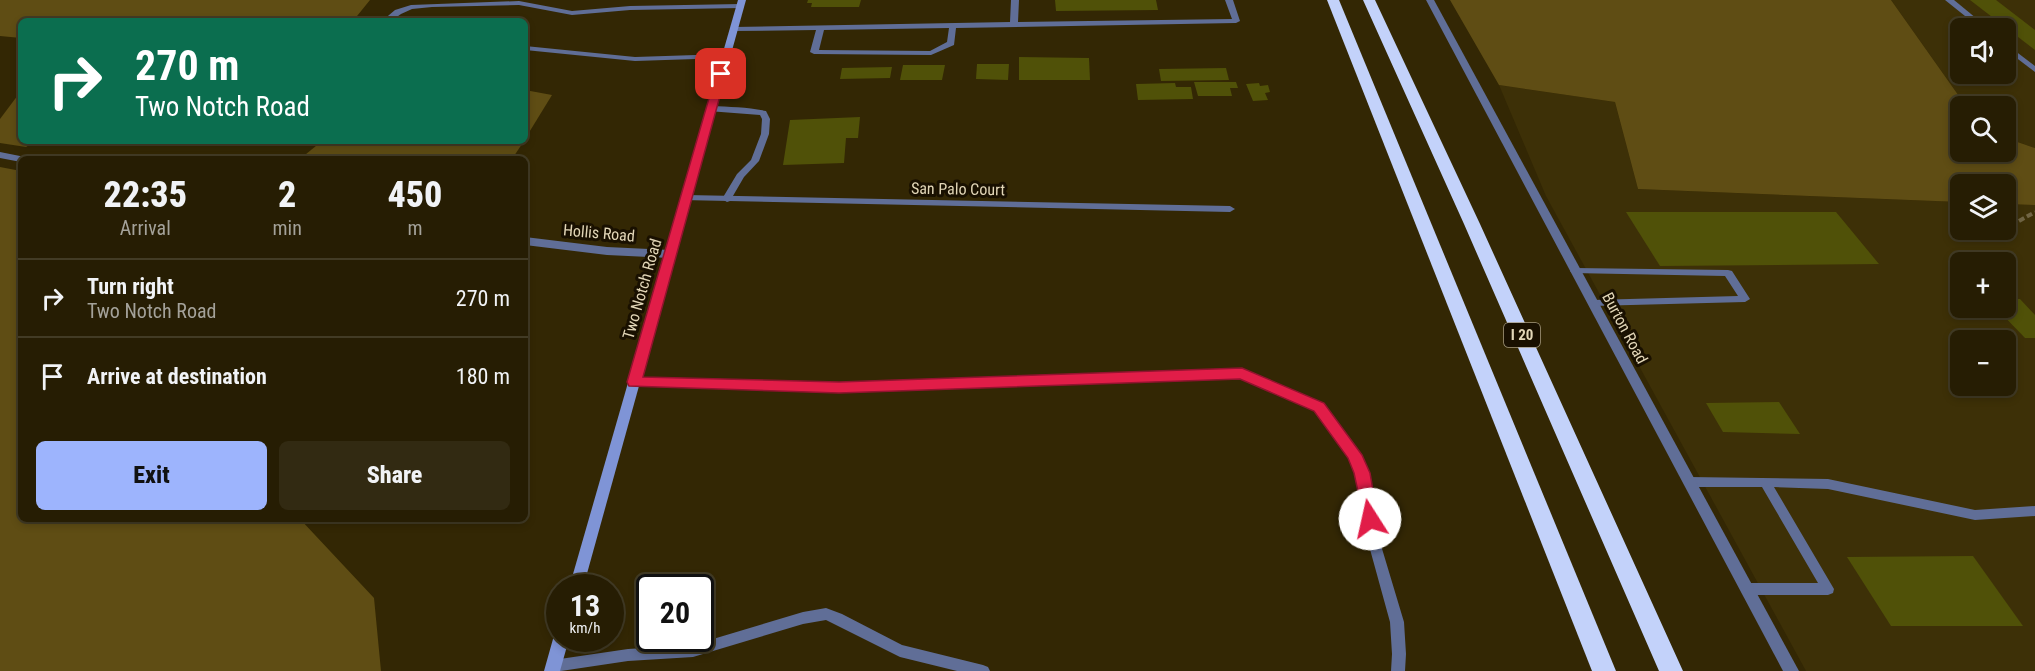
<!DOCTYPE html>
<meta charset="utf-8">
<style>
:root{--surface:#261d03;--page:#322a12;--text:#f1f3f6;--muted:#a4a29a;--line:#423b25;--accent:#9db4fd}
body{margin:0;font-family:"Roboto Condensed",sans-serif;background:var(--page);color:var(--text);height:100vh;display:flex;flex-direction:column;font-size:22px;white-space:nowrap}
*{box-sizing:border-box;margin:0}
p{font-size:20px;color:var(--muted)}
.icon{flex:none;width:33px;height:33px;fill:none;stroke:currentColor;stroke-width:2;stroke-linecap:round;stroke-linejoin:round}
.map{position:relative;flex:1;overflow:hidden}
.details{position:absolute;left:18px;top:156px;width:510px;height:366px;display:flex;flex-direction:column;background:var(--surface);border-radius:9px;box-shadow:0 3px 9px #0003,0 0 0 2px var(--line)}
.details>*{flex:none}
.top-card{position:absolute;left:18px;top:18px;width:510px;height:126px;border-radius:9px;box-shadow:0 3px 9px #0003,0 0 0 2px var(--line);background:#0b6e4f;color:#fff;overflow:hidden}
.buttons{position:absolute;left:1950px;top:18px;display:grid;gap:12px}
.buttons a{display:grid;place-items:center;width:66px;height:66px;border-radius:9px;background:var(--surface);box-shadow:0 3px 9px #0003,0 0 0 2px var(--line);font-size:30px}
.speed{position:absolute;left:546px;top:574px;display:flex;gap:12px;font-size:30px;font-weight:700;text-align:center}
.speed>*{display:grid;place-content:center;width:78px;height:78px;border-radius:50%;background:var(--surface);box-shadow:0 3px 9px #0003,0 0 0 2px var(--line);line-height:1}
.speed small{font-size:15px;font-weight:400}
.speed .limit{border:3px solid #111;border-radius:9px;background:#fff;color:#111}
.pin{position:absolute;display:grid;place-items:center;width:51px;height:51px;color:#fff;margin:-26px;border-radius:12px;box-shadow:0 3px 9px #0006}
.me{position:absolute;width:66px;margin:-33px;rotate:350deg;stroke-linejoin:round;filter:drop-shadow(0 0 4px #0008)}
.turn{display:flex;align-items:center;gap:21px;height:126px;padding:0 18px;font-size:27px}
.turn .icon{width:78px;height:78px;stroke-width:2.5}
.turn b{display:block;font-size:42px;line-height:51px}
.eta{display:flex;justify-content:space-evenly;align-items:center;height:102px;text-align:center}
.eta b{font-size:36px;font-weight:800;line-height:42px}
.action{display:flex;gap:12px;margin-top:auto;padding:12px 18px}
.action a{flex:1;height:69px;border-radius:9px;background:var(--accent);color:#111;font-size:24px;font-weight:800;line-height:69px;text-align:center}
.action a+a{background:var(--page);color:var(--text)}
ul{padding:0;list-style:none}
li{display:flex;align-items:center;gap:18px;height:78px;padding:0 18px;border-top:2px solid var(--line)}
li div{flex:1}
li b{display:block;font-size:22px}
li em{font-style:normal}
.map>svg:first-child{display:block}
</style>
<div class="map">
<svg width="2035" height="671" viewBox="0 0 2035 671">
<rect width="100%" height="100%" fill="#332704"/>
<!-- built -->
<g fill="#3d3007" fill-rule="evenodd">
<path d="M 1891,0 L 2035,0 L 2035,148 L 2006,138 L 2006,106 L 1966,106 ZM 1960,28 L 2006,28 L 2006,74 L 1960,74 Z"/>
<path d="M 1499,85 L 1615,102 L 1638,189 L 1960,202 L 1960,230 L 2006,230 L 2006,204 L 2035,205 L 2035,671 L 1806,671 L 1546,196 ZM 1960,262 L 2006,262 L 2006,308 L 1960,308 ZM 1960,340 L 2006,340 L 2006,386 L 1960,386 Z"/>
</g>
<!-- green -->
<g fill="#5f4d14">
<path d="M 0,0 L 370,0 L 353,21 L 21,21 L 21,38 L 0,36 Z"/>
<path d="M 1450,0 L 1891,0 L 1966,106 L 1960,106 L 1960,152 L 2006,152 L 2006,138 L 2035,148 L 2035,205 L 2006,204 L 2006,184 L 1960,184 L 1960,202 L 1638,189 L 1615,102 L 1499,85 Z"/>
<path d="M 525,90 L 552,95 L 525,139 Z"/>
<path d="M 21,91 L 21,141 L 35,141 L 26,147 L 0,143 L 0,119 Z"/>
<path d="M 322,141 L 524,141 L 512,159 L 300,159 Z"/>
<path d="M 0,167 L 21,171 L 21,519 L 300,519 L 374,598 L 381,671 L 0,671 Z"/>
</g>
<!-- building -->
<g fill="#505108">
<path d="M 808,0 L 861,0 L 859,7 L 811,7 L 812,3 L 807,3 Z"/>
<path d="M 1055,0 L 1156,0 L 1158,10 L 1056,11 Z"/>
<path d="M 1970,0 L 1996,0 L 2035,30 L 2035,50 Z"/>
<path d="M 1019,57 L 1089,58 L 1090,80 L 1019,80 Z"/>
<path d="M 977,64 L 1009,64 L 1008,80 L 976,79 Z"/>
<path d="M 903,65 L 945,65 L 942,80 L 900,80 Z"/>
<path d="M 892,67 L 890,78 L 840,79 L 842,68 Z"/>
<path d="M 1226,68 L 1229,80 L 1161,81 L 1159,69 Z"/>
<path d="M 1194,82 L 1236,82 L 1238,88 L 1230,88 L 1232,96 L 1198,96 Z"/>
<path d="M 1175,83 L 1176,87 L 1191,87 L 1193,99 L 1138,100 L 1136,84 Z"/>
<path d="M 1259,83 L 1260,86 L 1268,85 L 1270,92 L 1265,93 L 1268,100 L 1253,101 L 1246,84 Z"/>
<path d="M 860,117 L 858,138 L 846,138 L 844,163 L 783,165 L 790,120 Z"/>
<path d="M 1626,212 L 1836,212 L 1879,264 L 1660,266 Z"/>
<path d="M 2006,299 L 2020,299 L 2035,315 L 2035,338 L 2025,338 L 1996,308 L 2006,308 Z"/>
<path d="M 1779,402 L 1800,434 L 1723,432 L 1706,403 Z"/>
<path d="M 1973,556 L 2023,626 L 1891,626 L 1847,557 Z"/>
</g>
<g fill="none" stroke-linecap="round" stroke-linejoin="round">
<!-- path -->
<path stroke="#716544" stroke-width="4" stroke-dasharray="6 3" stroke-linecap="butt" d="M 2019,221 L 2035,212"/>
<!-- lane -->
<g fill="#606e97" fill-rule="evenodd">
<path d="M 1011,0 L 1019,0 L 1018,22 L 1232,19 L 1225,0 L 1233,0 L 1240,21 L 1236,23 L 956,28 L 954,45 L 931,55 L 814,54 L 810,52 L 816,30 L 734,31 L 730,29 L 734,27 L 1010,22 ZM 949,28 L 947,42 L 930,51 L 819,50 L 824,30 Z"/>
<path d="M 1945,0 L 1954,0 L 1988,28 L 1980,28 Z"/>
<path d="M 519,1 L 572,11 L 630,6 L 740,4 L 744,6 L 740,8 L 630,10 L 572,15 L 519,5 L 432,7 L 412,9 L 401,14 L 391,21 L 382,21 L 395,10 L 411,5 Z"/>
<path d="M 2006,44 L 2035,66 L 2035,72 L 2006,50 Z"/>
<path d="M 525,46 L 635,57 L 726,54 L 730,56 L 726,58 L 635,61 L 525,50 Z"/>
<path d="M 711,106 C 730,107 748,107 766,111 L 770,119 L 769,134 L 759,161 L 744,177 L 730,201 L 727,202 L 722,199 L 737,174 L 751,160 L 761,134 L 762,119 L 760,115 L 708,111 L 708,107 Z"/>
<path d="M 1575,268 L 1728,270 L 1732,271 L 1750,299 L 1745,302 L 1593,306 L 1588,303 L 1593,300 L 1738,296 L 1725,276 L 1572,273 L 1570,271 Z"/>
<path d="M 1242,370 L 1323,404 L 1359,452 L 1368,473 L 1380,542 L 1404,622 L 1406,654 L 1405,671 L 1391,671 L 1392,654 L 1390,622 L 1368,542 L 1356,473 L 1350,457 L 1315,410 L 1241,378 L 839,392 L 634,386 L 630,385 L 629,382 L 630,379 L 634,378 L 839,384 Z"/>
<path d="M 1689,477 L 1828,479 L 1975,510 L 2035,506 L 2035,516 L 1975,520 L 1828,489 L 1774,487 L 1834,589 L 1833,593 L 1828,595 L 1747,595 L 1742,593 L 1741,589 L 1742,585 L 1747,583 L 1818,583 L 1762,487 L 1689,487 L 1685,485 L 1683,482 L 1685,479 Z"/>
<path d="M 826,608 L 842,614 L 902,645 L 983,665 L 988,667 L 990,671 L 957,671 L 900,657 L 826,620 L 803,624 L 693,657 L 628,661 L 561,671 L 550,671 L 546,666 L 548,662 L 553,660 L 628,649 L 693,645 L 803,612 Z"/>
</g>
<!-- street -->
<g fill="#606e97" fill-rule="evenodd">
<path d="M 1426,0 L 1434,0 L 1799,671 L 1783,671 Z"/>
<path d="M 0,152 L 25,157 L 26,159 L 21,159 L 21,162 L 0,158 Z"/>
<path d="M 686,195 L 1230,206 L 1235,209 L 1230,212 L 682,200 L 681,198 Z"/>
<path d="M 525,237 L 607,247 L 670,250 L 676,254 L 670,258 L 607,255 L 525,245 Z"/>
</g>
<!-- secondary -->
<g fill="#7f94d6" fill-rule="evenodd">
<path d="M 738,0 L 746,0 L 583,588 L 569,588 Z"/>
<path d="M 560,633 L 560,639 L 569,639 L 560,671 L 544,671 L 553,639 L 556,634 Z"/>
</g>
<!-- highway -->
<g fill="#c3d2fa" fill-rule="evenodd">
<path d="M 1327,0 L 1339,0 L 1616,671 L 1592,671 Z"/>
<path d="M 1363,0 L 1375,0 L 1480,224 L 1683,671 L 1659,671 L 1464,224 Z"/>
</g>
</g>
<!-- route -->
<path fill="#e11d48" stroke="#92132f" stroke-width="1.5" d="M 721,71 L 726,74 L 643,377 L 839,382 L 1242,368 L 1324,403 L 1362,455 L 1370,473 L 1378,519 L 1376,524 L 1370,526 L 1365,524 L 1354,473 L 1348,458 L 1314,411 L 1240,379 L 839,393 L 629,386 L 627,382 L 716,74 Z"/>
<g text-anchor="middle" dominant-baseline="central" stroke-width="6" stroke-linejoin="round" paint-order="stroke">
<!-- shield labels -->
<rect fill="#191000" stroke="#a69b80" stroke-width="1.5" x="1504" y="323" width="36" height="24" rx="4.5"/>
<g font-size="15" font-weight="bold" fill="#e2d6b7">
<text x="1522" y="335">I 20</text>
</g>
<!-- street labels -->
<g font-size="16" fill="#e2d6b7" stroke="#191000">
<text transform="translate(958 189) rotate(1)">San Palo Court</text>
<text transform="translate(599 233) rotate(5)">Hollis Road</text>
<text transform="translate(642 289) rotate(-74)">Two Notch Road</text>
<text transform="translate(1625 328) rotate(62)">Burton Road</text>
</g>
</g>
</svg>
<div class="buttons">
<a><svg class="icon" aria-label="sound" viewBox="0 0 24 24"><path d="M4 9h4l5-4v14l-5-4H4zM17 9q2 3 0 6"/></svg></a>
<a><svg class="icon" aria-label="search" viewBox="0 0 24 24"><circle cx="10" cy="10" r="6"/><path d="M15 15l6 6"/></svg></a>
<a><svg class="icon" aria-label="layers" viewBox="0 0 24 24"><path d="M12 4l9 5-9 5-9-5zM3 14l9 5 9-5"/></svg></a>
<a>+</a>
<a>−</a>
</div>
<div class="speed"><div>13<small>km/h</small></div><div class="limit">20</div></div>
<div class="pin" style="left:721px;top:74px;background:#d93025"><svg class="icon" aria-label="arrive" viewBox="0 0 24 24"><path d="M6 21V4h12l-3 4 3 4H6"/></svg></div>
<svg class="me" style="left:1370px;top:519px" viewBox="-20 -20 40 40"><circle r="19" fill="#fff"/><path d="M0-13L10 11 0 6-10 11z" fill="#e11d48"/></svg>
<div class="top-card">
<div class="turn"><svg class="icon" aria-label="right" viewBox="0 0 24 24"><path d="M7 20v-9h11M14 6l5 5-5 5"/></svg><div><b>270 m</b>Two Notch Road</div></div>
</div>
<section class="details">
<div class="eta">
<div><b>22:35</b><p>Arrival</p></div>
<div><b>2</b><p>min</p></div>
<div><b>450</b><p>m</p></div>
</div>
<ul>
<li><svg class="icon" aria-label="right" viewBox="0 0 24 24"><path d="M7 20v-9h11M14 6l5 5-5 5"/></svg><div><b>Turn right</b><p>Two Notch Road</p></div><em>270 m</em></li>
<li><svg class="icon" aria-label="arrive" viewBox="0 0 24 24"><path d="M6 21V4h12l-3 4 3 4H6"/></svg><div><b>Arrive at destination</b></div><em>180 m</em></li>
</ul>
<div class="action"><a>Exit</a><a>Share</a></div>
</section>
</div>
